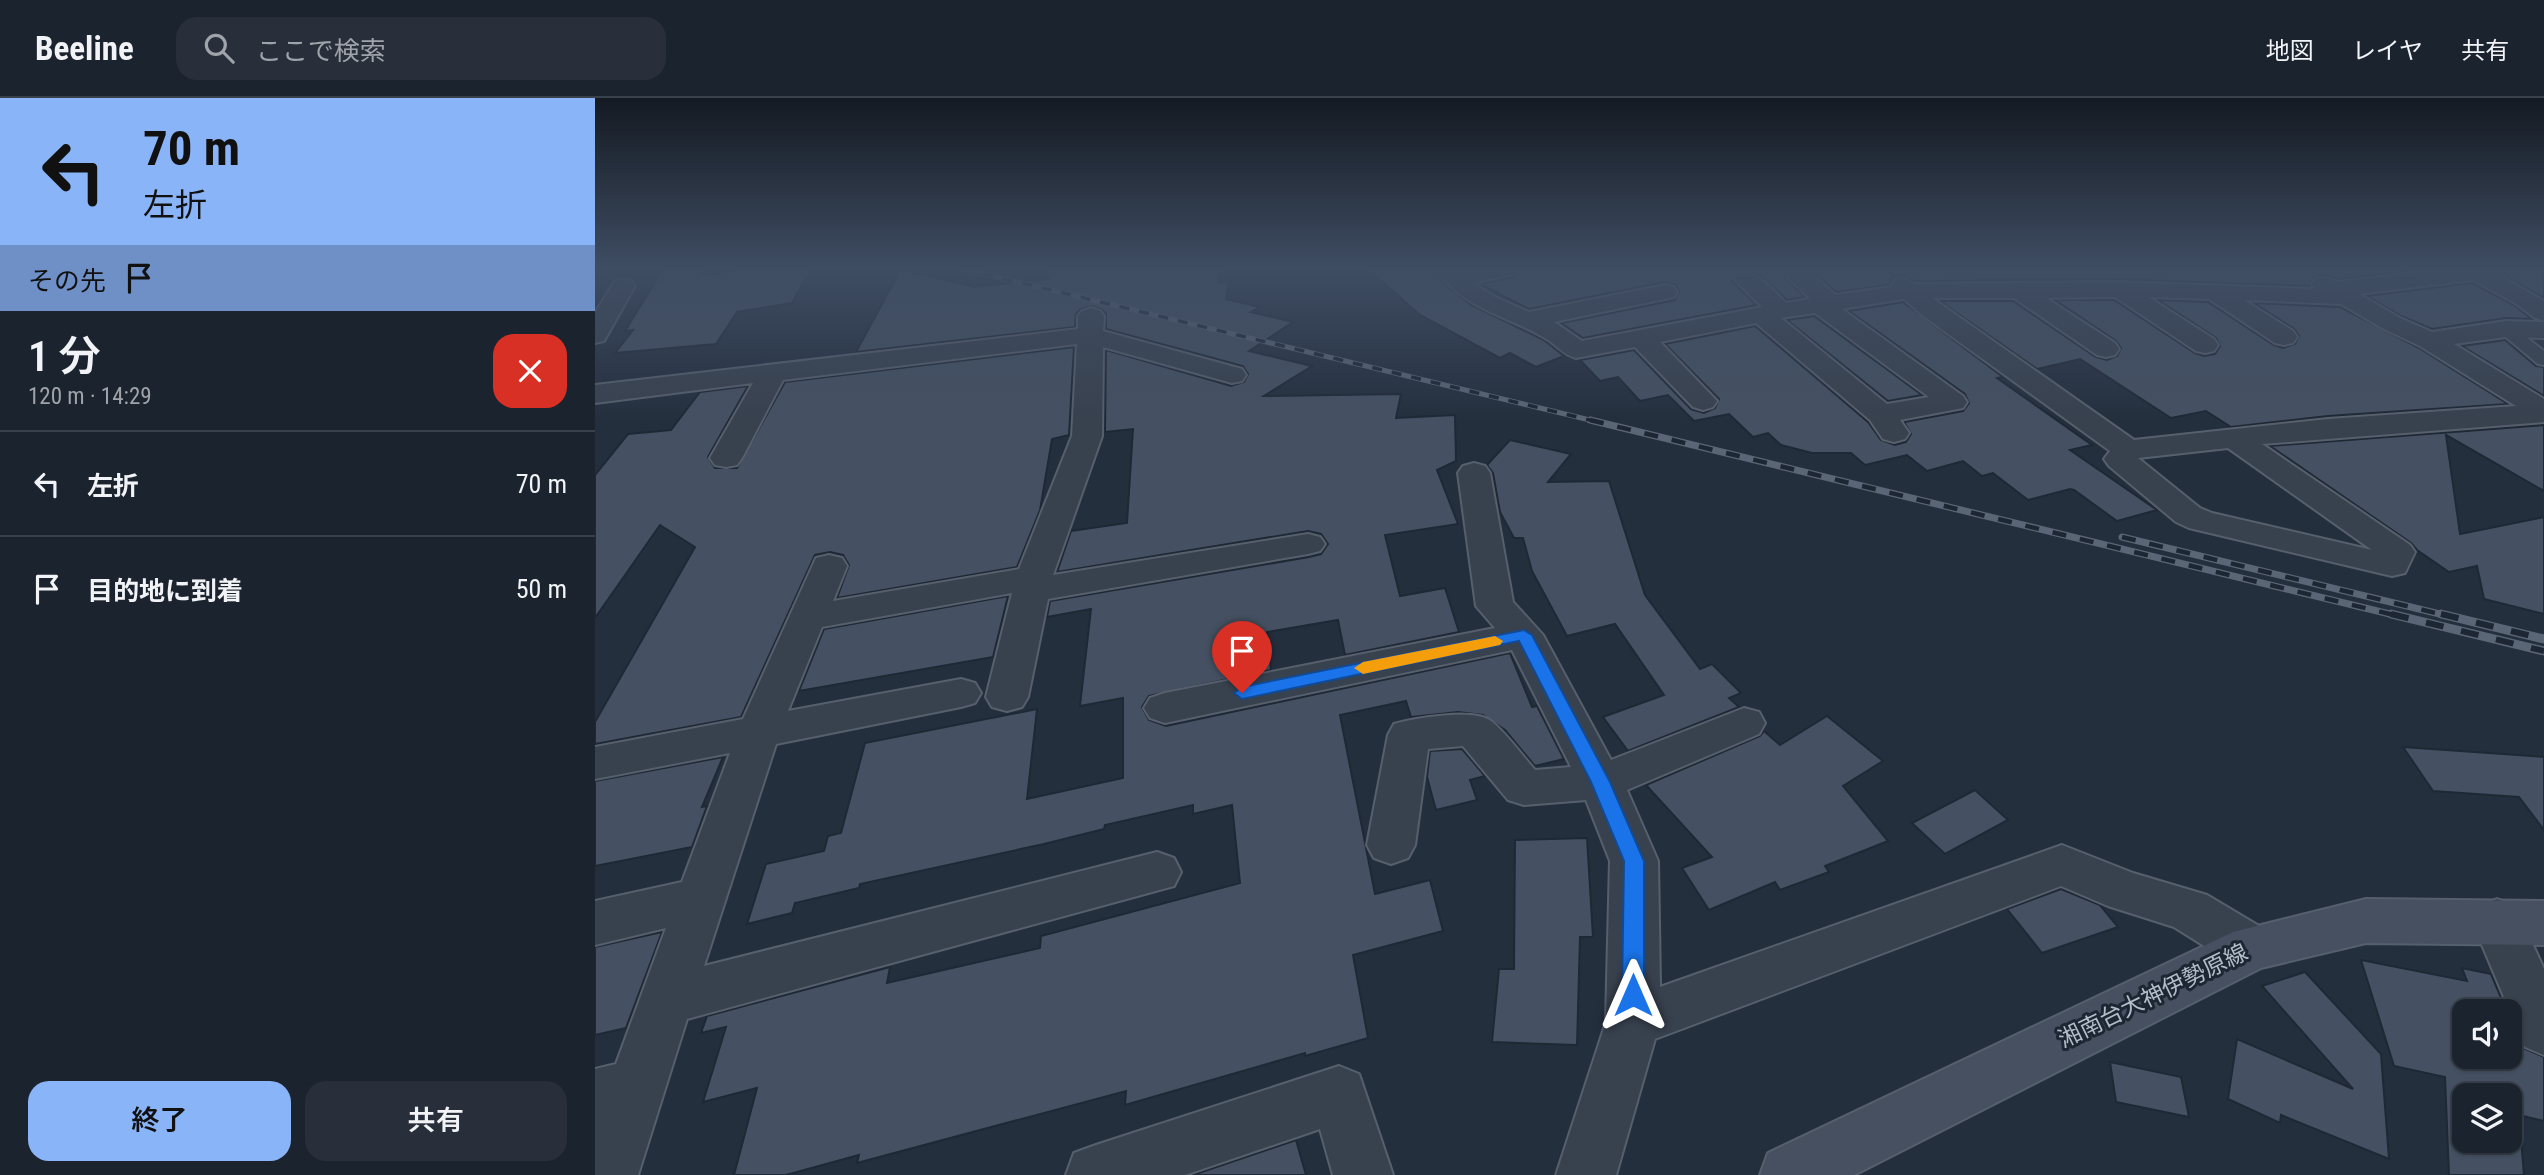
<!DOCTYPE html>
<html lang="ja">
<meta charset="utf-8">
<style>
:root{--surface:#1b232e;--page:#282f3a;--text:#f1f3f6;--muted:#a0a4aa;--line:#39404a;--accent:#8ab4f8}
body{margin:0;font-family:"Roboto Condensed","Noto Sans JP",sans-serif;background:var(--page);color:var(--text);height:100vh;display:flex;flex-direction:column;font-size:26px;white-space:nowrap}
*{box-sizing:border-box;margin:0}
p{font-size:23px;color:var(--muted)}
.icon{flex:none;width:38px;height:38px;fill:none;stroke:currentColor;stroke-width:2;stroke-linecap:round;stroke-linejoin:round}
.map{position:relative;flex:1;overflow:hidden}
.drawer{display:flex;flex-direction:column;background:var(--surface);width:595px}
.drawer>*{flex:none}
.guide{background:#8ab4f8;color:#111;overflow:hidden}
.fabs{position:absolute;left:1857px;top:901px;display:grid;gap:14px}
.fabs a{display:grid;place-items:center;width:70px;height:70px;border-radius:14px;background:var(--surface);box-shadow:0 2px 5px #0004,0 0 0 2px var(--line);font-size:35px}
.pin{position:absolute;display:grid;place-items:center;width:60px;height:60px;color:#fff;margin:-72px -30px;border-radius:50% 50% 50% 0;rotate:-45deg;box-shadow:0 0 7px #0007}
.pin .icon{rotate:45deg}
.me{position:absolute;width:77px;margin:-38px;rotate:0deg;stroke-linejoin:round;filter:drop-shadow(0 0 5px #0008)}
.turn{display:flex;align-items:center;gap:24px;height:147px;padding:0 28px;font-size:32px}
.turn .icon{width:91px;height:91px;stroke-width:2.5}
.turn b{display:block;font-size:49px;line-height:60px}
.then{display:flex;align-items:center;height:66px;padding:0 28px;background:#0003;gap:14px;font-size:26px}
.round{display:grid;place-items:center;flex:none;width:74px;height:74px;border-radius:21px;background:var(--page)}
.headline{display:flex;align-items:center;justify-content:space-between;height:119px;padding:0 28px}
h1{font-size:42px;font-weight:600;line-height:52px}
.cta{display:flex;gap:14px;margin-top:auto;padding:14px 28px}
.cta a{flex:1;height:80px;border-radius:21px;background:var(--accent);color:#111;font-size:28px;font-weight:600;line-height:80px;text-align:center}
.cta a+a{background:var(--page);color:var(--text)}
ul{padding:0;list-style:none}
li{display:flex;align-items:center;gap:21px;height:105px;padding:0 28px;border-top:2px solid var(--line)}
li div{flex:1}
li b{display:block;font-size:26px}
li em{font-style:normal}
header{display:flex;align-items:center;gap:42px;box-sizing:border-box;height:98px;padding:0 35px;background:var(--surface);border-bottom:2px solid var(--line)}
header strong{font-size:33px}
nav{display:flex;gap:38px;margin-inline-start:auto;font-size:24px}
.search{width:490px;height:63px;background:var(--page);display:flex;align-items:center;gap:18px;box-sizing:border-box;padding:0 24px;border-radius:21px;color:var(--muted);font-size:26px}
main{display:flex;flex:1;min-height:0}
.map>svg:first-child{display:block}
</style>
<header>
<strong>Beeline</strong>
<div class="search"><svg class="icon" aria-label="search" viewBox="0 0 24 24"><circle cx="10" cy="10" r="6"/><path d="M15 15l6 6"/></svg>ここで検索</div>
<nav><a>地図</a><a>レイヤ</a><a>共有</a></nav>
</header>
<main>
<section class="drawer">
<div class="guide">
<div class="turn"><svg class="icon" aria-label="left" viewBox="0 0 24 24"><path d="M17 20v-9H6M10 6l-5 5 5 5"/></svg><div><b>70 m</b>左折</div></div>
<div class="then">その先<svg class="icon" aria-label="arrive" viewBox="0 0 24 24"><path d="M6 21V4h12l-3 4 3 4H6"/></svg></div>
</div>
<div class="headline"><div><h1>1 分</h1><p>120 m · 14:29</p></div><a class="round" style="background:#d93025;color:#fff"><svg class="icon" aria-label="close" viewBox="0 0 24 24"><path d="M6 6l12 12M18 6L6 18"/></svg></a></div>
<ul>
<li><svg class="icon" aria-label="left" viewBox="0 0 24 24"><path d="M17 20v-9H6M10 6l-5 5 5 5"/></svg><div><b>左折</b></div><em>70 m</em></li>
<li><svg class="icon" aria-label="arrive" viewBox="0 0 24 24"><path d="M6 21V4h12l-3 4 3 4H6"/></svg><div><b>目的地に到着</b></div><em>50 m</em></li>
</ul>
<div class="cta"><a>終了</a><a>共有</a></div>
</section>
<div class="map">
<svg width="1949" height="1077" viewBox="0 0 1949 1077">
<rect width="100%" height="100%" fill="#242f3e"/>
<!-- building -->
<g fill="#455162" stroke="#1f2835" stroke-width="2" fill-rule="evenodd">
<path d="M 68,171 L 109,171 L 106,177 L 152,171 L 215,171 L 197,205 L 142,214 L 121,246 L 20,255 L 38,232 L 30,233 Z"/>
<path d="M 306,171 L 380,189 L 454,181 L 451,171 L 627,171 L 624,185 L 634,184 L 631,201 L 665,209 L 656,214 L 698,224 L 654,253 L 717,268 L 669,298 L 806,296 L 801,320 L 860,317 L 861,363 L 842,372 L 863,426 L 790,437 L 805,498 L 850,490 L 864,534 L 750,557 L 743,522 L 672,534 L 676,572 L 554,598 L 547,609 L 554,622 L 571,628 L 915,555 L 937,609 L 942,608 L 969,661 L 940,668 L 910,632 L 888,617 L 863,614 L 816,619 L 811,603 L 745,617 L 780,796 L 835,782 L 848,833 L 758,857 L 773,940 L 710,958 L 710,955 L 530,1007 L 531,993 L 262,1065 L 264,1057 L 191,1077 L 139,1077 L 162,990 L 108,1004 L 131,929 L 106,935 L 112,918 L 295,869 L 292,885 L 445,850 L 446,838 L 645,785 L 637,707 L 598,716 L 598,707 L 510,727 L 509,731 L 449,746 L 265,786 L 264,790 L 200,805 L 197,815 L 152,826 L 171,766 L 229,753 L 233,738 L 246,735 L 270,645 L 442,611 L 432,701 L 528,680 L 528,600 L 485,608 L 496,511 L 452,519 L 455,503 L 714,459 L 726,456 L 733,446 L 726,436 L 713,433 L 462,474 L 476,433 L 532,425 L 538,331 L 510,334 L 511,252 L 636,288 L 649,284 L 653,276 L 648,268 L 511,231 L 511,216 L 506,211 L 497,208 L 486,211 L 481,216 L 480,229 L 261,254 Z"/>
<path d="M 773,171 L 839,171 L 850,186 L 876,207 L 949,242 L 969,258 L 941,269 L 915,255 L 905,260 L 825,217 Z"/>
<path d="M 923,171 L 1198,171 L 1190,179 L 1210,199 L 1192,202 L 1165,177 L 1151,173 L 1143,173 L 1137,183 L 1162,207 L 988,240 L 966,225 L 1080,202 L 1084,193 L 1080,186 L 1069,184 L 934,211 L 885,186 L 919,179 Z"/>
<path d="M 1209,171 L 1829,171 L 1743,181 L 1728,176 L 1719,179 L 1715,188 L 1523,181 L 1321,183 L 1306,177 L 1298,179 L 1294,187 L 1241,194 L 1222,177 Z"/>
<path d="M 1899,171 L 1949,171 L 1949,200 Z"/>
<path d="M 1877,185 L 1919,207 L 1937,221 L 1911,220 L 1837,231 L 1806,218 L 1772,198 Z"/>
<path d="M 1460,202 L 1519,202 L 1600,255 L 1609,258 L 1620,256 L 1625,248 L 1621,240 L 1563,202 L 1613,204 L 1679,247 L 1688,250 L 1700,246 L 1704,238 L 1699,231 L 1659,205 L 1745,209 L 1824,250 L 1913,306 L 1733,318 L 1636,329 L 1611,313 L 1576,320 L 1485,261 L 1442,271 L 1345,203 L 1418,203 L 1501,259 L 1512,262 L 1522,258 L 1526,250 L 1521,243 Z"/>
<path d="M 1308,204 L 1408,279 L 1402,280 L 1497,347 L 1475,352 L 1562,412 L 1522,423 L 1479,392 L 1475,391 L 1433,402 L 1398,375 L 1387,378 L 1368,363 L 1332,373 L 1312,357 L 1270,367 L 1256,355 L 1217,355 L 1186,347 L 1173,335 L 1158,339 L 1134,316 L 1099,323 L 1073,297 L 1045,303 L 1023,279 L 1005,283 L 985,262 L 1039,252 L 1096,311 L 1109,315 L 1120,310 L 1124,301 L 1070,246 L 1160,228 L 1273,324 L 1286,342 L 1300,347 L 1311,344 L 1316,336 L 1309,324 L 1368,313 L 1374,305 L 1370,296 L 1254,213 Z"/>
<path d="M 1219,218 L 1327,297 L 1293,303 L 1192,222 Z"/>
<path d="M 1910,242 L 1941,268 L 1949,269 L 1949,298 L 1867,248 Z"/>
<path d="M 479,249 L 474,337 L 457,341 L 445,412 L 422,469 L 242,500 L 254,467 L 248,457 L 235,454 L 220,457 L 146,619 L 0,646 L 0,624 L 100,449 L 65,427 L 0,520 L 0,377 L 33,336 L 76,332 L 105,294 L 153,288 L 113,359 L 120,370 L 142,370 L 190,284 Z"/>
<path d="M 1949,327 L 1949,393 L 1851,337 L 1865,436 L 1949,419 L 1949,516 L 1889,501 L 1882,468 L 1854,474 L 1822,452 L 1816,445 L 1675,348 Z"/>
<path d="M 915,342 L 976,356 L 953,384 L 1014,383 L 1050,497 L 1105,571 L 1117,566 L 1146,595 L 1134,600 L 1144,609 L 1033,653 L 1008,619 L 1069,597 L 1020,526 L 972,538 L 937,473 L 928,440 L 919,440 L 905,414 L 898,375 L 892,367 Z"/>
<path d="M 413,498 L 398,559 L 204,593 L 229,531 Z"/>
<path d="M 1232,618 L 1288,663 L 1248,688 L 1293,743 L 1230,768 L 1234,774 L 1185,792 L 1180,784 L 1114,812 L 1087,770 L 1117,759 L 1051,687 L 1165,638 L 1169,633 L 1185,647 Z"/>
<path d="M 1808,649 L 1949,659 L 1949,732 L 1924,699 L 1838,693 Z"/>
<path d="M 867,651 L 890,678 L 875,682 L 882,702 L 841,712 L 832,679 L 835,653 Z"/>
<path d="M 128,659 L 107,709 L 112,708 L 97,749 L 0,768 L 0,683 Z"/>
<path d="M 1380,692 L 1413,722 L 1350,756 L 1317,725 Z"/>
<path d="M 992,740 L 998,839 L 985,839 L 982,947 L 897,944 L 904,871 L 919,871 L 920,742 Z"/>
<path d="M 1466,791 L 1505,807 L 1523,829 L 1447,855 L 1412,811 Z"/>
<path d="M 67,834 L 31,930 L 0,937 L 0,849 Z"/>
<path d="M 1766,862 L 1872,883 L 1867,870 L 1896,876 L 1912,914 L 1869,914 L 1869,959 L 1914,959 L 1914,919 L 1928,950 L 1949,959 L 1949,1023 L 1924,1017 L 1929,1077 L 1854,1077 L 1850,979 L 1799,968 ZM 1869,998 L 1914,998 L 1914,1043 L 1869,1043 Z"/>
<path d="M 1710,874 L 1786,956 L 1794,1061 L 1686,1017 L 1685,1025 L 1633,1001 L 1642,941 L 1758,991 L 1667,888 Z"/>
<path d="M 1515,964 L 1586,979 L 1594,1019 L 1521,1004 Z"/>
<path d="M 701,1042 L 711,1077 L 598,1077 Z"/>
</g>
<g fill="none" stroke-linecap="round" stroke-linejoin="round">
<defs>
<path id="service" d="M 1911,226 L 1917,228 L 1949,253 L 1949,267 L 1943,266 L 1905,234 L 1903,231 L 1905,228 Z"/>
<g id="minor">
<path d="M 841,171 L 921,171 L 918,176 L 878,185 L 900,199 L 934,214 L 1070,187 L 1079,189 L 1082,194 L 1079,199 L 1070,201 L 959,224 L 987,243 L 1167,209 L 1139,181 L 1143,176 C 1163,171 1177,192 1191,205 L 1215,201 L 1193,179 L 1197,174 C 1215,169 1227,186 1240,197 L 1296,189 L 1299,182 L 1307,180 L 1320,186 L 1523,184 L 1720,191 L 1717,186 L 1721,181 L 1729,179 L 1743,184 L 1854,171 L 1893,171 L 1949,203 L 1949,223 L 1940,220 L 1920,205 L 1878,182 L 1764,196 L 1805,220 L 1837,234 L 1911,223 L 1949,224 L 1949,240 L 1911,239 L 1859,246 L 1949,301 L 1949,324 L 1667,346 L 1815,447 L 1820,454 L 1810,475 L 1797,478 L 1594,430 L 1581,424 L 1514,368 L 1509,361 L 1515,353 L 1327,217 L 1309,201 L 1247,211 L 1368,298 L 1372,304 L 1368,310 L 1305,322 L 1314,335 L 1310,341 L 1299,344 L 1288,341 L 1275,322 L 1161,225 L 1065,244 L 1122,303 L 1118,309 L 1108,312 L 1098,309 L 1040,249 L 981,260 C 968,257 961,246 950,240 C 911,217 868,211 841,171 ZM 1520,199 L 1601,253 L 1610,255 L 1619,253 L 1623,247 L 1619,241 L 1553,199 L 1614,201 L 1680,245 L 1689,247 L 1698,245 L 1702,239 L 1698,233 L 1649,202 L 1746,206 L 1787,230 L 1825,248 L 1921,308 L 1733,321 L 1539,342 L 1337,200 L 1419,200 L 1502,257 L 1511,259 L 1520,257 L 1524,251 L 1520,245 L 1451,200 ZM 1220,215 L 1334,299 L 1292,306 L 1186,220 ZM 1633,350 L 1777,452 L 1617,415 L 1605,410 L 1543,360 Z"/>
<path d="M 28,181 L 36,183 L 40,188 L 9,243 L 0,245 L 0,215 L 20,183 Z"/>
<path d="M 496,210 L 505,213 L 509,218 L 508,233 L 647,271 L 651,277 L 647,283 L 637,285 L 508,249 L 507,338 L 458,477 L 713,436 L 725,439 L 730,446 L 725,453 L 713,456 L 453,501 L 433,599 L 427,609 L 412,613 L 397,609 L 391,599 L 417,495 L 227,529 L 193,613 L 366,581 L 380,585 L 386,595 L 380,605 L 366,609 L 181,646 L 109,868 L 562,754 L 579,760 L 586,774 L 579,788 L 92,921 L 43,1077 L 0,1077 L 0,971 L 21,966 L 71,830 L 0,847 L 0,803 L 87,784 L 135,655 L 0,681 L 0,649 L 148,621 L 221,460 L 234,457 L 247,460 L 252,468 L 238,503 L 424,471 L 477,338 L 482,246 L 188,282 L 147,360 L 142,367 L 131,369 L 120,367 L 115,360 L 158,285 L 0,305 L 0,287 L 483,231 L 483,218 L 487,213 Z"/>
<path d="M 879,365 L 890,368 L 895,375 L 918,504 L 948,537 L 1016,662 L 1149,610 L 1164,614 L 1170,625 L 1164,636 L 1032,692 L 1063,763 L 1065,889 L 1467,747 L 1538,775 L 1612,797 L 1674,834 L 1682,850 L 1674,866 L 1656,873 L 1638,866 L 1579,829 L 1513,808 L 1466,788 L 1060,941 L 1021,1077 L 961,1077 L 1011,924 L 1015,763 L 991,702 L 929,707 L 913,702 L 868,648 L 833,651 L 820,747 L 813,760 L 796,766 L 779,760 L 772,747 L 793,637 L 799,626 C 818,620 880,610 896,623 C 912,636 926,656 940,672 L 976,669 L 917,552 L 570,625 L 555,620 L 549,610 L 555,600 L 570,595 L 900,530 L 881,508 L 863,375 L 868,368 Z"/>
<path d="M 1902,801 L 1920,808 L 1949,871 L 1949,957 L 1930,949 L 1877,823 L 1884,808 Z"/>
<path d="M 744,968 L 764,976 L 798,1077 L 738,1077 L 725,1031 L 590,1077 L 471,1077 L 479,1055 L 501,1047 Z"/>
</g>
<path id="secondary" d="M 1771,801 L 1949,803 L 1949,847 L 1771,845 L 1666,870 L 1259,1077 L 1165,1077 L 1173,1055 L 1638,834 Z"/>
</defs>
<!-- service casing -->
<use href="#service" stroke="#565f6c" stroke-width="4"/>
<!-- minor casing -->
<use href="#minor" stroke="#565f6c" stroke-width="4"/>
<!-- secondary casing -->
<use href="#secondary" stroke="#565f6c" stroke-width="4"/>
<!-- service -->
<use href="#service" fill="#38414e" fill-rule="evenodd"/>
<!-- minor -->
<use href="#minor" fill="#38414e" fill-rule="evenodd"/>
<!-- secondary -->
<use href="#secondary" fill="#465061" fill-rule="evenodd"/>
<defs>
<path id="rail-far2" d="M 369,171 L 1003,324"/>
<g id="rail-far1">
<path d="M 995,322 L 1803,518"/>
<path d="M 1527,439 L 1853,518"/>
</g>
<g id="rail">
<path d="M 1796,516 L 1949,553"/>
<path d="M 1846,516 L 1949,541"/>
</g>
</defs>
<!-- rail-far2 casing -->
<use href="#rail-far2" stroke="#5a6575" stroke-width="5"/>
<!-- rail-far1 casing -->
<use href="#rail-far1" stroke="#5a6575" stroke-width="7"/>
<!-- rail casing -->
<use href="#rail" stroke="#5a6575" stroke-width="9"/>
<!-- rail-far2 -->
<use href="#rail-far2" stroke="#1d2633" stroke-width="3.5" stroke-dasharray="10" stroke-linecap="butt"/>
<!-- rail-far1 -->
<use href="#rail-far1" stroke="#1d2633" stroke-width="4.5" stroke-dasharray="14" stroke-linecap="butt"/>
<!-- rail -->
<use href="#rail" stroke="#1d2633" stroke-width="6" stroke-dasharray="18" stroke-linecap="butt"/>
</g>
<!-- sky -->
<linearGradient id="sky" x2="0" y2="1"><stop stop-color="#141a22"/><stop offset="0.53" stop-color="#3f4d63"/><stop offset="1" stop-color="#3f4d63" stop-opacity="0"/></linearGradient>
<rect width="1949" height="322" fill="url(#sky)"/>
<!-- route -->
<path fill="#1a73e8" stroke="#114b97" stroke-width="2" d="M 929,532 L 937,537 L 1015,684 L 1049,763 L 1049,897 L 1046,904 L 1038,907 L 1030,904 L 1027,897 L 1029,763 L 996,684 L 924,543 L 647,601 L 639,595 L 647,589 Z"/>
<!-- slow -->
<path fill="#f59e0b" d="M 900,538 L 908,543 L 905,547 L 768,576 L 759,570 L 768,564 Z"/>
<g text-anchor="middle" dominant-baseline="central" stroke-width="6" stroke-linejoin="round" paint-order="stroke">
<!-- near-street labels -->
<g font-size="23" fill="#b4bcc9" stroke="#1d2633">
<text transform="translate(1558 898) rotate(-26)">湘南台大神伊勢原線</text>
</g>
</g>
</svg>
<div class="fabs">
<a><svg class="icon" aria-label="sound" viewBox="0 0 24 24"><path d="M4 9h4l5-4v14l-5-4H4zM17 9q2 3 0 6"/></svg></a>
<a><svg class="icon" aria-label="layers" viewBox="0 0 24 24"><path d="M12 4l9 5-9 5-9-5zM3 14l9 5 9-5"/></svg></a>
</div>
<div class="pin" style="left:647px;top:595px;background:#d93025"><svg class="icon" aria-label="arrive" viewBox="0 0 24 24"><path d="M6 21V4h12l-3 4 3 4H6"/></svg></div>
<svg class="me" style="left:1038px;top:897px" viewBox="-20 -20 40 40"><path d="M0-17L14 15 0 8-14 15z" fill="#1a73e8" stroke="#fff" stroke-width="4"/></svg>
</div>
</main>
